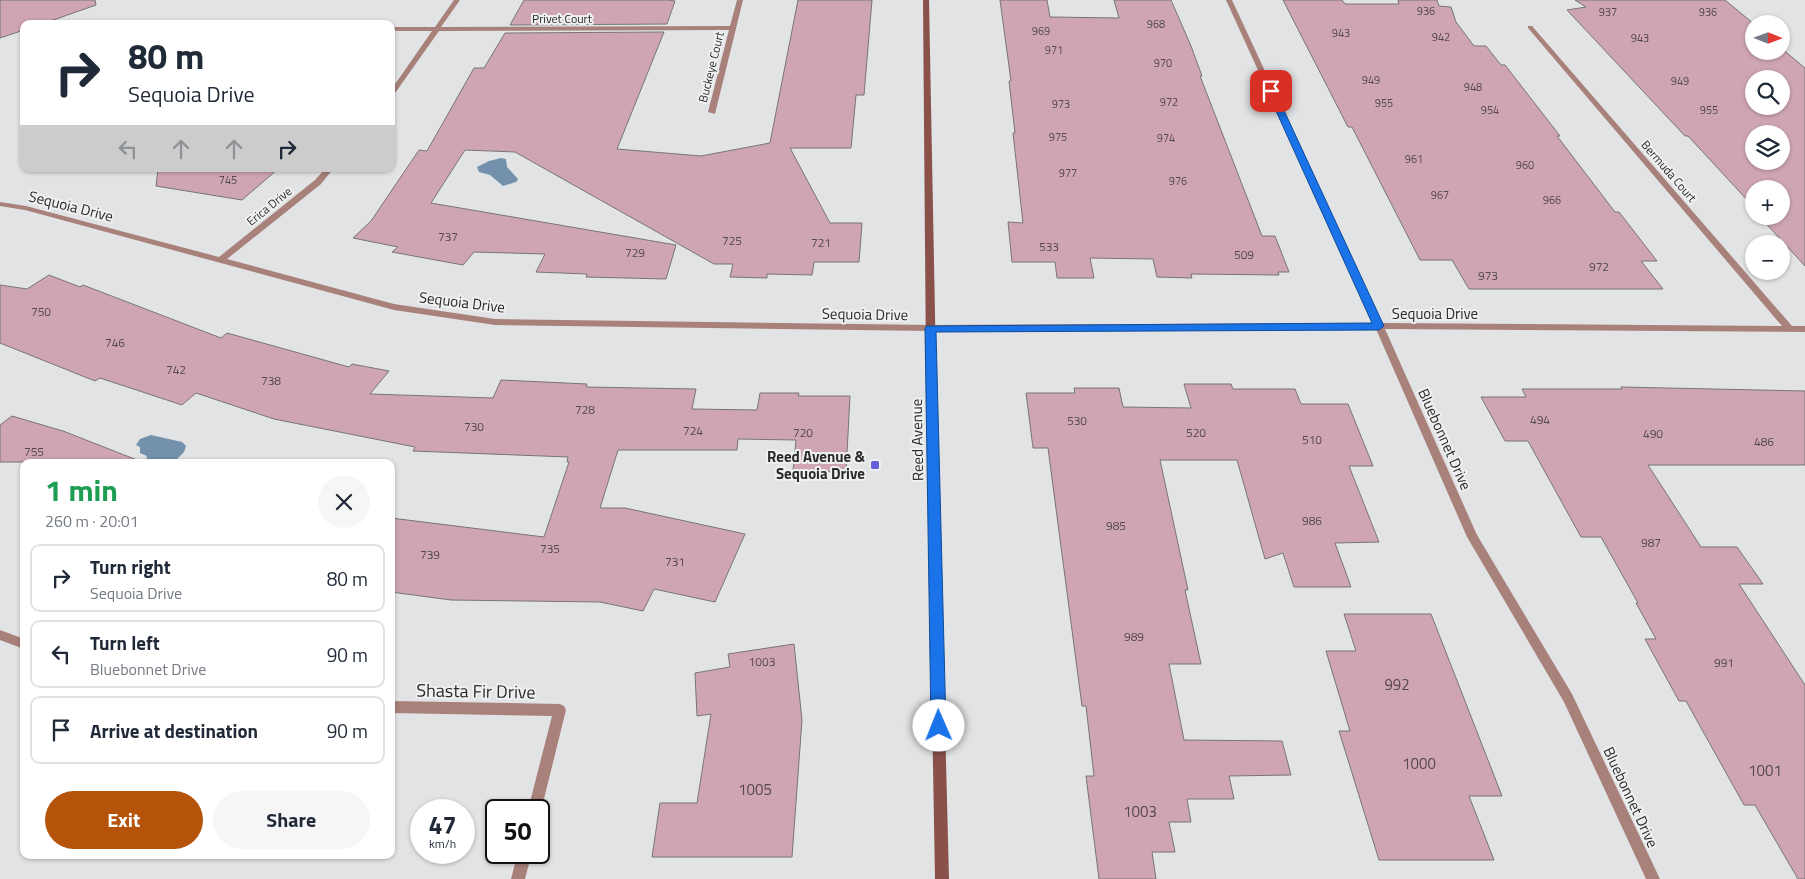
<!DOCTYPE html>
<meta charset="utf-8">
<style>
:root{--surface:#fff;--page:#f6f6f7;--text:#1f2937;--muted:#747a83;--line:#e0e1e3;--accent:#b45309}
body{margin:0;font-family:"Titillium Web",sans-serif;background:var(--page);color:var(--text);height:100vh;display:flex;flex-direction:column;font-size:19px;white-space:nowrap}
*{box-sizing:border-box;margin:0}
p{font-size:16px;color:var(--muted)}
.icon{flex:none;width:28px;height:28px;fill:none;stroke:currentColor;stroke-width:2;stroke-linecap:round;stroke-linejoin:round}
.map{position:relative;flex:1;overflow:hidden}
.panel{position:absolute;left:20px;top:459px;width:375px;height:400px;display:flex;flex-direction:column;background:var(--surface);border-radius:10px;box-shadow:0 1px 4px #0004}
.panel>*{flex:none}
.hud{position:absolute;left:20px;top:20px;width:375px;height:152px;border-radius:10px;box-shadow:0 1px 4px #0004;background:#fff;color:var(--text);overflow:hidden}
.needle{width:32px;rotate:91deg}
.buttons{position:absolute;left:1745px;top:15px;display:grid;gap:10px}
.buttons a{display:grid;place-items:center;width:45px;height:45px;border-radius:50%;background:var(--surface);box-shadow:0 1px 4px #0004;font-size:25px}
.speed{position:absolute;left:410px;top:799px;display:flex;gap:10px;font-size:25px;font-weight:700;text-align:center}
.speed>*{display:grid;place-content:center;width:65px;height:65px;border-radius:50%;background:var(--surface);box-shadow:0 1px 4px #0004;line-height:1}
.speed small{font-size:12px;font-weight:400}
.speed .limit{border:2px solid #111;border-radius:8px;background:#fff;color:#111}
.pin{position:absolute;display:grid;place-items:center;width:42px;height:42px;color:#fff;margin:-21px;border-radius:10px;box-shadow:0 2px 8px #0006}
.me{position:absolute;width:55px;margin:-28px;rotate:359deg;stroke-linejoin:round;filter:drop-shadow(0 0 4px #0008)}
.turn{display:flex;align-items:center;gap:18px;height:105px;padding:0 25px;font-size:22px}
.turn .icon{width:65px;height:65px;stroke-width:2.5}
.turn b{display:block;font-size:35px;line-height:42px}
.lanes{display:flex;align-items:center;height:48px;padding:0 25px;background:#0003;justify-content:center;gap:25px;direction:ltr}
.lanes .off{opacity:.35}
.round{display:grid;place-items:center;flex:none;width:52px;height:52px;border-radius:26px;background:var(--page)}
.overview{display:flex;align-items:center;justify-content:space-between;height:85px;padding:0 25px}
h1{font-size:30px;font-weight:700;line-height:38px;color:#1e9e55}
.cta{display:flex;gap:10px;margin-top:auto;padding:10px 25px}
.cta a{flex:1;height:58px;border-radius:30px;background:var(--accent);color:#fff;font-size:20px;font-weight:700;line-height:58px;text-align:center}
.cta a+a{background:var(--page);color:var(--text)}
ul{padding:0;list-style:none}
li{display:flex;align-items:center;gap:15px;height:68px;margin:0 10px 8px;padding:0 15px;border:2px solid var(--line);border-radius:10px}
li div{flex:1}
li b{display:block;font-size:19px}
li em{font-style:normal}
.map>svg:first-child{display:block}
</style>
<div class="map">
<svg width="1805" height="879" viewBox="0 0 1805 879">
<rect width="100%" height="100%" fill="#e1e3e4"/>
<!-- water -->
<g fill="#7390ac">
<path d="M 501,158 L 506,159 L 507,167 L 518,179 L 516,182 L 503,186 L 490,175 L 479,172 L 477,167 L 489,161 Z"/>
<path d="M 151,435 L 182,442 L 186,446 L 184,452 L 174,462 L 146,462 L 147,456 L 140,453 L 140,447 L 136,445 L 140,439 Z"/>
</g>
<!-- building -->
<g fill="#cfa5b4" stroke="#777576" fill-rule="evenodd">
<path d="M 0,0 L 95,0 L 96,5 L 42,24 L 24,24 L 24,30 L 0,38 Z"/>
<path d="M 524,0 L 668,0 L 675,1 L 667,24 L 510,25 Z"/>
<path d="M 798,0 L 872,0 L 864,95 L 856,95 L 851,148 L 790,148 L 830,223 L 862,223 L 859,262 L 814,262 L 812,275 L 767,274 L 767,278 L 730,277 L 733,264 L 714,264 L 515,152 L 465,150 L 431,203 L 676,245 L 666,279 L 586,277 L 587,274 L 536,272 L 545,254 L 474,252 L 463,265 L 392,252 L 398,247 L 353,238 L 371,221 L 419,150 L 427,151 L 474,68 L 484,68 L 505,33 L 664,32 L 617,149 L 701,156 L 770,143 Z"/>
<path d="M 1000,0 L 1047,0 L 1050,17 L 1119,18 L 1114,0 L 1171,0 L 1191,46 L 1202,76 L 1200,76 L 1262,236 L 1275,236 L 1289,272 L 1278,272 L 1279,275 L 1191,274 L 1192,278 L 1157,277 L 1153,259 L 1090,258 L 1094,278 L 1057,278 L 1055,262 L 1012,262 L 1008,222 L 1023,223 L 1013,133 L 1015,133 L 1009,81 L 1011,81 Z"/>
<path d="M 1283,0 L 1342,0 L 1345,4 L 1399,4 L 1398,0 L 1437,0 L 1439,6 L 1451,7 L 1456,22 L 1474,46 L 1486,46 L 1501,65 L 1505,65 L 1560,136 L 1557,136 L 1615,212 L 1619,212 L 1657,261 L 1641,261 L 1663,289 L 1469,289 L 1452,260 L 1420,260 L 1352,127 L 1348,127 Z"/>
<path d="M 1575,0 L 1725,0 L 1754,24 L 1754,51 L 1781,51 L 1781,48 L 1805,68 L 1805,266 L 1759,216 L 1781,216 L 1781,189 L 1754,189 L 1754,211 L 1746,203 L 1750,203 L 1688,136 L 1685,136 L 1567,10 L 1586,7 ZM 1754,79 L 1781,79 L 1781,106 L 1754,106 ZM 1754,134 L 1781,134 L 1781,161 L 1754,161 Z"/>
<path d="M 158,169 L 278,169 L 242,200 L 156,186 Z"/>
<path d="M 49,275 L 80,287 L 83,285 L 221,338 L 227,333 L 349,367 L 352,364 L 389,371 L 370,394 L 493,398 L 501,380 L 587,384 L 586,387 L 696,389 L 692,409 L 757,410 L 760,393 L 799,393 L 798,396 L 850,396 L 846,472 L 793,471 L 796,440 L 738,439 L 737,450 L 618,450 L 600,508 L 625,508 L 745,534 L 715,602 L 654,589 L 643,611 L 600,602 L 451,600 L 391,592 L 391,518 L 544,537 L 569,462 L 567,462 L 568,457 L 413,451 L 415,447 L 274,419 L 196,393 L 182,405 L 100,378 L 95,381 L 0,343 L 0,285 L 27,289 Z"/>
<path d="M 1184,384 L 1231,384 L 1233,389 L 1295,389 L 1301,404 L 1348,404 L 1373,466 L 1349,466 L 1379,542 L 1335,543 L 1351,587 L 1294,587 L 1283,553 L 1265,559 L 1237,460 L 1160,460 L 1188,590 L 1185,590 L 1201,664 L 1169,664 L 1184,740 L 1282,741 L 1291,775 L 1229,776 L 1234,799 L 1187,799 L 1191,822 L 1169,822 L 1175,852 L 1152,852 L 1156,879 L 1099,879 L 1086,776 L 1094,776 L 1086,706 L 1082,706 L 1048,448 L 1033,448 L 1026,393 L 1075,393 L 1074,388 L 1119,388 L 1123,407 L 1191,408 Z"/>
<path d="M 1621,387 L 1805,391 L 1805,465 L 1648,465 L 1701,547 L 1737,547 L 1763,584 L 1739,584 L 1805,685 L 1805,879 L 1798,879 L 1755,805 L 1744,805 L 1686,701 L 1679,701 L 1645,639 L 1656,639 L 1636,603 L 1638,603 L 1601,537 L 1581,537 L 1528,441 L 1505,441 L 1481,397 L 1526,397 L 1522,389 L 1622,389 Z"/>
<path d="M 12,416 L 63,431 L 137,460 L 136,462 L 0,462 L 0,425 Z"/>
<path d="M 1344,614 L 1431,614 L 1502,796 L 1469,796 L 1494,860 L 1379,860 L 1339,731 L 1350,731 L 1326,651 L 1356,651 Z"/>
<path d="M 794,644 L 802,720 L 792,857 L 652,857 L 660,803 L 697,803 L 711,714 L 697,716 L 695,673 L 730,667 L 728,654 Z"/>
</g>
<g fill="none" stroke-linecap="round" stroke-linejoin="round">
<!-- street -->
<g fill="#a9817b" fill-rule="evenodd">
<path d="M 454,0 L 460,0 L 441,27 L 730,26 L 737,0 L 743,0 L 715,114 L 708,112 L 729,30 L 439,31 L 393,96 L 391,97 L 391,90 L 432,31 L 391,31 L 391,27 L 435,27 Z"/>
<path d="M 1226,0 L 1232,0 L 1382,323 L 1782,326 L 1528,28 L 1528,26 L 1532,26 L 1792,326 L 1805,326 L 1805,332 L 1385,329 L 1477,535 L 1572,694 L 1660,879 L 1646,879 L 1564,702 L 1467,537 L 1376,329 L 931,331 L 495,325 L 394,310 L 25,210 L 0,206 L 0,202 L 26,206 L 219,257 L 315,180 L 325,169 L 333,169 L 321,184 L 227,259 L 394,304 L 495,319 L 931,325 L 1373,323 Z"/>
<path d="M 0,630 L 24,639 L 24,649 L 0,640 Z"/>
<path d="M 391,701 L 560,704 L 564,706 L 566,710 L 540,815 L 539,810 L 528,810 L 552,716 L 391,713 Z"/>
<path d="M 518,852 L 532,852 L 525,879 L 511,879 Z"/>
</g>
<!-- secondary -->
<path fill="#8a514a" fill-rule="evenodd" d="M 923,0 L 929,0 L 936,367 L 949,879 L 935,879 L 926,367 Z"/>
</g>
<!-- route -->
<path fill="#1a73e8" stroke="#114b97" d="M 1268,89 L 1275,91 L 1384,326 L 1379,330 L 936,332 L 946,726 L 944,731 L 939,733 L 934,731 L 931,726 L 925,328 L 927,326 L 1372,323 L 1267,91 Z"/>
<!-- markers -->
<rect fill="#6760da" stroke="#eff0f1" stroke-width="2" x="870" y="460" width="10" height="10" rx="2.5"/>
<g text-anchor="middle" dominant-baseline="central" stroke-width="4" stroke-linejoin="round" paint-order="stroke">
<!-- far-number labels -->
<g font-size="11" fill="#53494c">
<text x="1426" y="11">936</text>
<text x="1608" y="12">937</text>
<text x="1708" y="12">936</text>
<text x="1156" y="24">968</text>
<text x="1041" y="31">969</text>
<text x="1341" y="33">943</text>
<text x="1441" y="37">942</text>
<text x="1640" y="38">943</text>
<text x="1054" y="50">971</text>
<text x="1163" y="63">970</text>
<text x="1371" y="80">949</text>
<text x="1680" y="81">949</text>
<text x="1473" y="87">948</text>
<text x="1169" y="102">972</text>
<text x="1384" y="103">955</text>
<text x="1061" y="104">973</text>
<text x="1490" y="110">954</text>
<text x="1709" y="110">955</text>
<text x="1058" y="137">975</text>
<text x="1166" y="138">974</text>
<text x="1414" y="159">961</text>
<text x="1525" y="165">960</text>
<text x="1068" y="173">977</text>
<text x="228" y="180">745</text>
<text x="1178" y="181">976</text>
<text x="1440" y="195">967</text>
<text x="1552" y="200">966</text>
</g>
<!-- far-street labels -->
<g font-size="12" fill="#2a2a2a" stroke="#eff0f1">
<text x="562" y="18">Privet Court</text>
<text transform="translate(711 67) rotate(-76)">Buckeye Court</text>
<text transform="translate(1669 171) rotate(49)">Bermuda Court</text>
<text transform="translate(269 206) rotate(-39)">Erica Drive</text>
</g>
<!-- number labels -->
<g font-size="12" fill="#53494c">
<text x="448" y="236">737</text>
<text x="732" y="240">725</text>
<text x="821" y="242">721</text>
<text x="1049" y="246">533</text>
<text x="635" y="252">729</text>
<text x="1244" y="254">509</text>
<text x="1599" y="266">972</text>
<text x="1488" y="275">973</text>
<text x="41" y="311">750</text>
<text x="115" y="342">746</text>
<text x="176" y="369">742</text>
<text x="271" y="380">738</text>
<text x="585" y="409">728</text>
<text x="1540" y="419">494</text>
<text x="1077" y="420">530</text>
<text x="474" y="426">730</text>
<text x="693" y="430">724</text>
<text x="803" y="432">720</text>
<text x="1196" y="432">520</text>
<text x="1653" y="433">490</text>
<text x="1312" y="439">510</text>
<text x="1764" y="441">486</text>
<text x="34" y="451">755</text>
<text x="1312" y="520">986</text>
<text x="1116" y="525">985</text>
<text x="1651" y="542">987</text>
<text x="550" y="548">735</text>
<text x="430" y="554">739</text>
<text x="675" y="561">731</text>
<text x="1134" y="636">989</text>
<text x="762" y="661">1003</text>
<text x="1724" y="662">991</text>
</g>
<!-- street labels -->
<g font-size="15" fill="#2a2a2a" stroke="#eff0f1">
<text transform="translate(71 206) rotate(14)">Sequoia Drive</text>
<text transform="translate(462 302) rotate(7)">Sequoia Drive</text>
<text x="1435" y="313">Sequoia Drive</text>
<text transform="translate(865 314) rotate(1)">Sequoia Drive</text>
<text transform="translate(1445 439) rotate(66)">Bluebonnet Drive</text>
<text transform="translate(917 440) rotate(-91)">Reed Avenue</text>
<text transform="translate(1631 797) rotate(65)">Bluebonnet Drive</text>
</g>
<!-- poi labels -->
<g font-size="15" font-weight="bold" fill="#2a2a2a" stroke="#eff0f1" text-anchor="end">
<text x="865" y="456">Reed Avenue &amp;<tspan x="865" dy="17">Sequoia Drive</tspan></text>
</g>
<!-- near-number labels -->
<g font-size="15" fill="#53494c">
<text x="1397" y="684">992</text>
<text x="1419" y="763">1000</text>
<text x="1765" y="770">1001</text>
<text x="755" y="789">1005</text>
<text x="1140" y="811">1003</text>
</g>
<!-- near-street labels -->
<g font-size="18" fill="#2a2a2a" stroke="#eff0f1">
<text transform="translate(476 691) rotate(1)">Shasta Fir Drive</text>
</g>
</g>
</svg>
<div class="buttons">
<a><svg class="needle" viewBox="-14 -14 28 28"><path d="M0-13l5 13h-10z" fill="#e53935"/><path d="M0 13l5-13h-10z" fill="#747a83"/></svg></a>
<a><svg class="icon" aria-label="search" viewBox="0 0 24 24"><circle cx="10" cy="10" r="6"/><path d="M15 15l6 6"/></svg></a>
<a><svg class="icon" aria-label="layers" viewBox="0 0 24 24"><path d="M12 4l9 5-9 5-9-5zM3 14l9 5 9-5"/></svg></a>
<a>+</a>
<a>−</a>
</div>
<div class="speed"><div>47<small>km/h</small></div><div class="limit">50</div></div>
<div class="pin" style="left:1271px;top:91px;background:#d93025"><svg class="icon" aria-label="arrive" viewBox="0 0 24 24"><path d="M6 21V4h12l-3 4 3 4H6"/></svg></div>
<svg class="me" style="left:939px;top:726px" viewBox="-20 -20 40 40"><circle r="19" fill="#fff"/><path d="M0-13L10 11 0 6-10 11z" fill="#1a73e8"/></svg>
<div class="hud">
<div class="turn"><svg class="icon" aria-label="right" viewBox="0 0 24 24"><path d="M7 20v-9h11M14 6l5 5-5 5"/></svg><div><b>80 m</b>Sequoia Drive</div></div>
<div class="lanes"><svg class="icon off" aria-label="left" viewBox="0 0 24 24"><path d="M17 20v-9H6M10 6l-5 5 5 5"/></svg><svg class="icon off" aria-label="ahead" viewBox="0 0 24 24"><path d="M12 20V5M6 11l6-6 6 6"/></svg><svg class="icon off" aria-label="ahead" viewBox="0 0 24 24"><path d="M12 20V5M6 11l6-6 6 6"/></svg><svg class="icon" aria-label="right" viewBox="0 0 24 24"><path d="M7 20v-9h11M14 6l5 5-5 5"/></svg></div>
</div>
<section class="panel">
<div class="overview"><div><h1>1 min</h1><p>260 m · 20:01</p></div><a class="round"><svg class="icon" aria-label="close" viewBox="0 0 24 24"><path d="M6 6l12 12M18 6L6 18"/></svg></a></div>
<ul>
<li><svg class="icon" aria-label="right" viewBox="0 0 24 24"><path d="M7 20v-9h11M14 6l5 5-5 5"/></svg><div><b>Turn right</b><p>Sequoia Drive</p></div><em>80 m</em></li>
<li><svg class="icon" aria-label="left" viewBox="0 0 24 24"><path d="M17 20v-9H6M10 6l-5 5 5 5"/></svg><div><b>Turn left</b><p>Bluebonnet Drive</p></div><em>90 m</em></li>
<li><svg class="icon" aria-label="arrive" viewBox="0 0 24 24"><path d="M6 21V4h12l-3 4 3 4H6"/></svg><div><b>Arrive at destination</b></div><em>90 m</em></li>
</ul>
<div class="cta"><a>Exit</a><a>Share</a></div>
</section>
</div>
